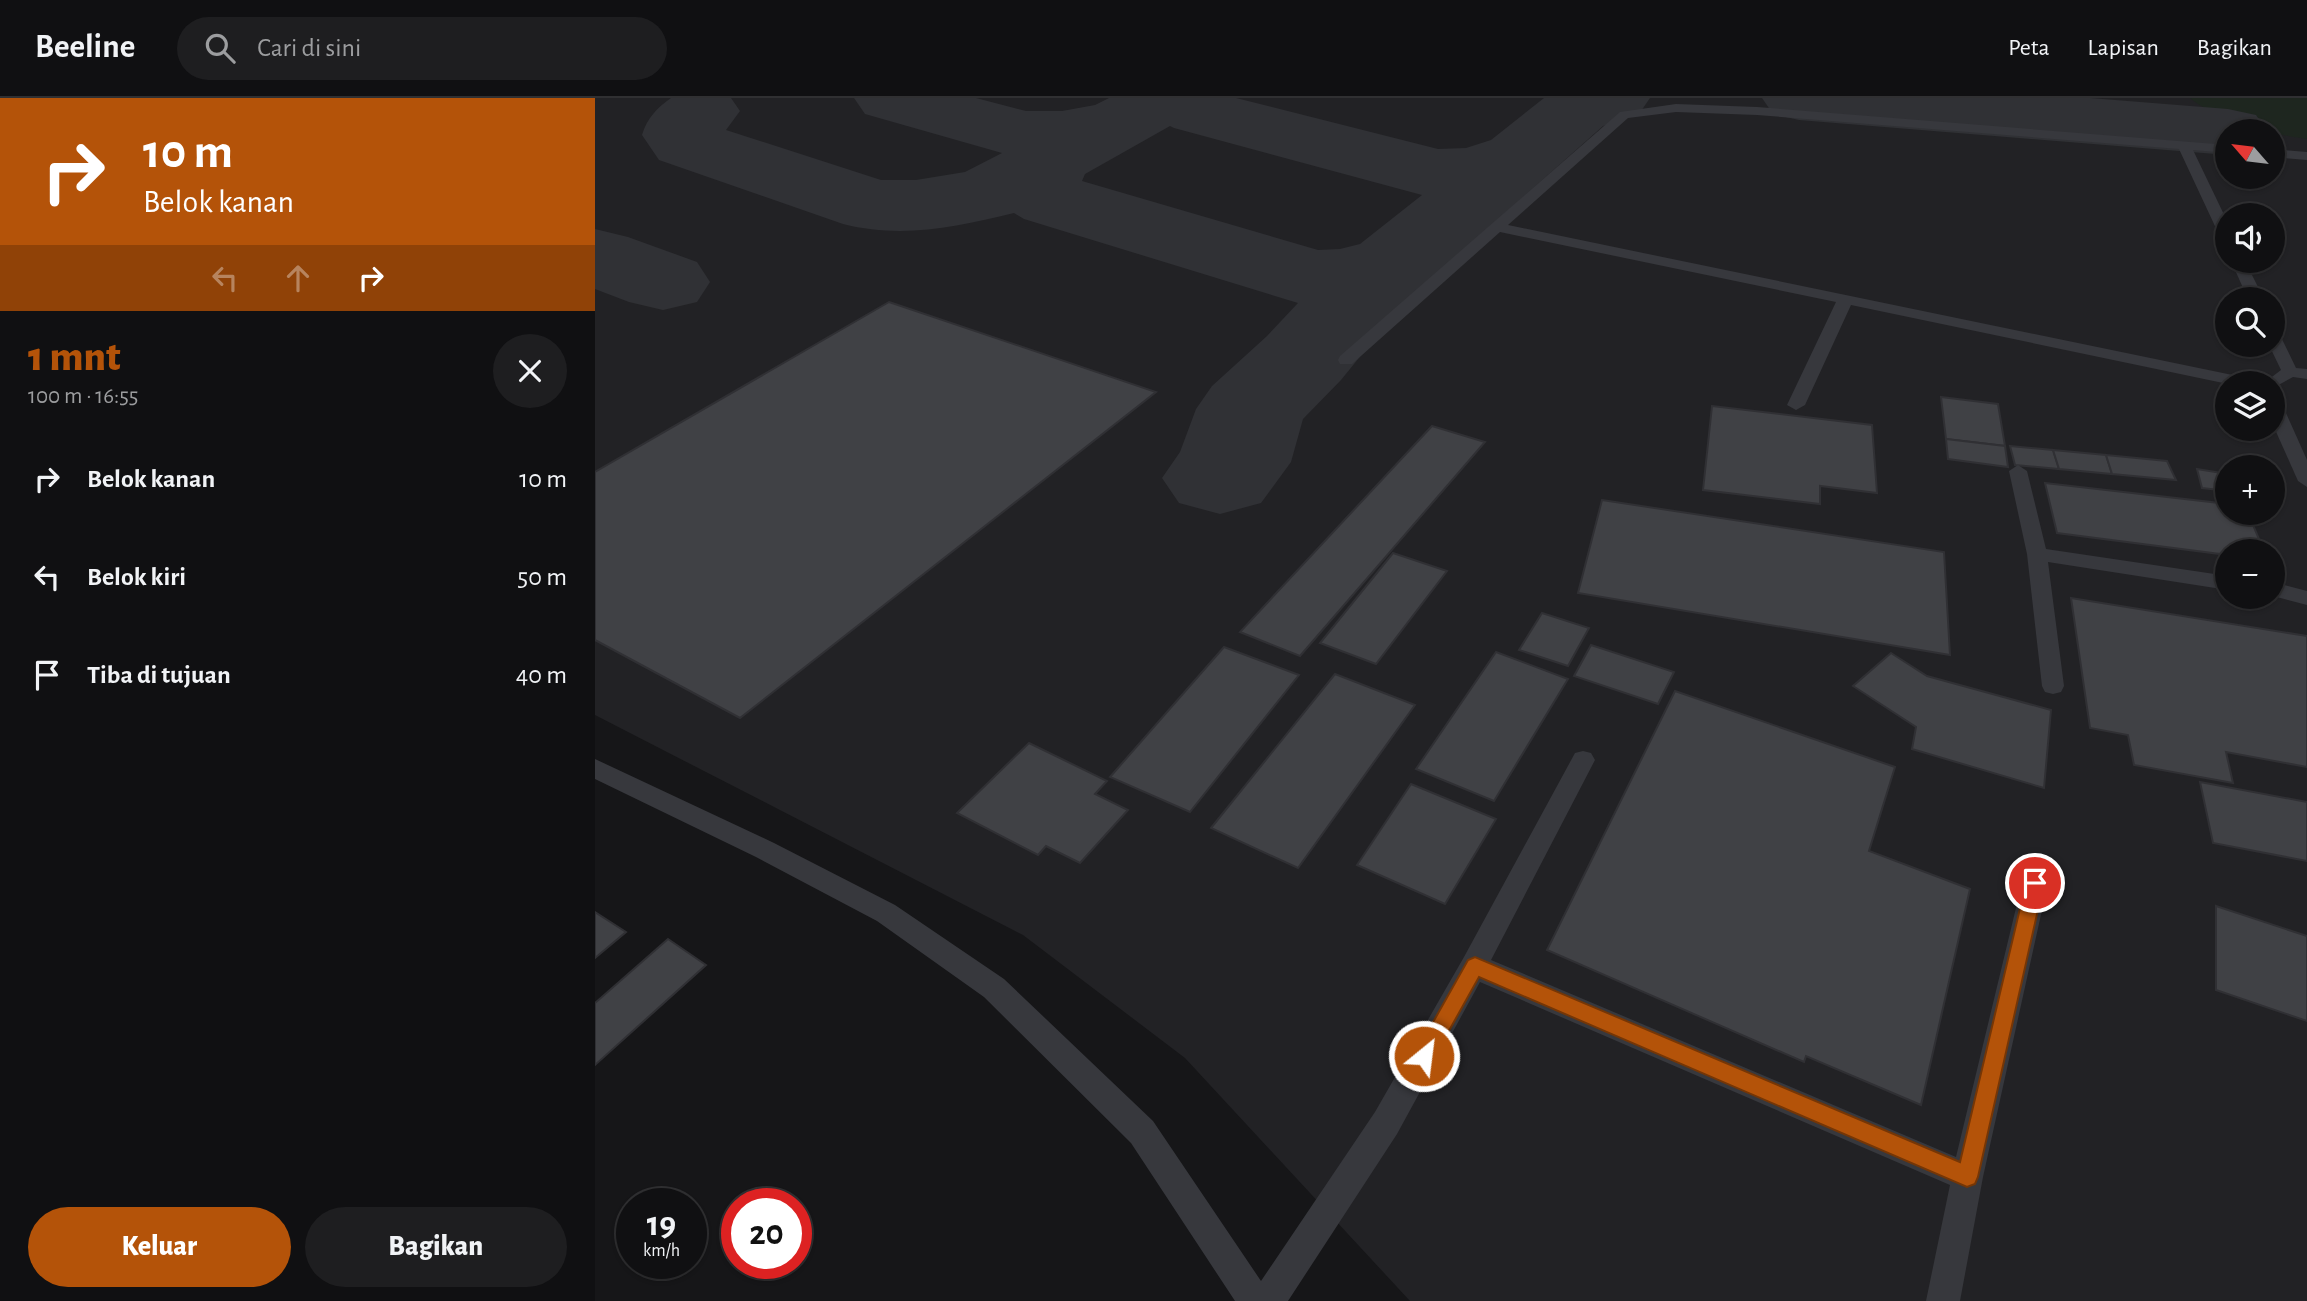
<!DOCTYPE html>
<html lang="id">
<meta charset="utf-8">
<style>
:root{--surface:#101012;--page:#1e1e20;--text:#f1f3f6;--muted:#9c9d9f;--line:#303032;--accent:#b45309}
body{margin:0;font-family:"Alegreya Sans",sans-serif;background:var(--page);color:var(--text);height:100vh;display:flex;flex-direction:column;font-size:26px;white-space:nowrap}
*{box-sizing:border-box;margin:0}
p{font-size:23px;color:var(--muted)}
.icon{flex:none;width:38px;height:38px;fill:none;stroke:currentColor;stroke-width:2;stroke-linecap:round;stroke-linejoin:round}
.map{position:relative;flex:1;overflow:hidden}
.sheet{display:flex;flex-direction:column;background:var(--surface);width:595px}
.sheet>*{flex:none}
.top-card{background:#b45309;color:#fff;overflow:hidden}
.needle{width:46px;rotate:298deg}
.buttons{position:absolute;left:1620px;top:21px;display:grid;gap:14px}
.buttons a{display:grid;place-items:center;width:70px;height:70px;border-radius:50%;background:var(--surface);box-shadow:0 2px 5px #0004,0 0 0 2px var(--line);font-size:35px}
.speed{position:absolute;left:21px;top:1090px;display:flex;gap:14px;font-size:35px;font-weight:700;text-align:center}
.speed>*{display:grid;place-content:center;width:91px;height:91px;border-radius:50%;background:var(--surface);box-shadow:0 2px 5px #0004,0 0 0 2px var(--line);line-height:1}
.speed small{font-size:18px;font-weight:400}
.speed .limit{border:10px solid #d22;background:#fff;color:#111}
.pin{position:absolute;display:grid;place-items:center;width:60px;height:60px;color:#fff;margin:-30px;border:4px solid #fff;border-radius:50%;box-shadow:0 2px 7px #0007}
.me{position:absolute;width:77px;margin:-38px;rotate:29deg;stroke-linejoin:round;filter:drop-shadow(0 0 5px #0008)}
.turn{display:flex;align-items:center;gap:24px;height:147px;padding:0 28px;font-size:32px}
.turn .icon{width:91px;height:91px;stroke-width:2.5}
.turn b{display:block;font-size:49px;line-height:60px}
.lanes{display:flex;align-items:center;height:66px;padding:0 28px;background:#0003;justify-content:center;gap:35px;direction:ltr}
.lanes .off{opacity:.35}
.round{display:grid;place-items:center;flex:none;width:74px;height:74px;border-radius:37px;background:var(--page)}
.head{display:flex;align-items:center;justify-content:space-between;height:119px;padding:0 28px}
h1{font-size:42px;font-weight:800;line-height:52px;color:var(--accent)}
.cta{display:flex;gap:14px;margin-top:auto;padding:14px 28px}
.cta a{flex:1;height:80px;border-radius:42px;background:var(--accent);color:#fff;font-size:28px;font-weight:800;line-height:80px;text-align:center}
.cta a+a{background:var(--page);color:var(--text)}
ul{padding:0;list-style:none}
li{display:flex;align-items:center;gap:21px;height:98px;padding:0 28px}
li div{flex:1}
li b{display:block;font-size:26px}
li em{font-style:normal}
header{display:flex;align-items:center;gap:42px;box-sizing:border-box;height:98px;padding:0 35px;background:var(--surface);border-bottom:2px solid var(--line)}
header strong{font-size:33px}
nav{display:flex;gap:38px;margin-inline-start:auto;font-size:24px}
.search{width:490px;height:63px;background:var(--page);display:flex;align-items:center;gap:18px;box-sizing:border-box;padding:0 24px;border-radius:38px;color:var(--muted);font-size:26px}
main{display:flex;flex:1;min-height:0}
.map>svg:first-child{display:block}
</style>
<header>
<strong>Beeline</strong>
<div class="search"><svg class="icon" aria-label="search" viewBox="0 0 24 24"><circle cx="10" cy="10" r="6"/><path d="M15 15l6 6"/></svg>Cari di sini</div>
<nav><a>Peta</a><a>Lapisan</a><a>Bagikan</a></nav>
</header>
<main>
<section class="sheet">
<div class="top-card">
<div class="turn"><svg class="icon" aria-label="right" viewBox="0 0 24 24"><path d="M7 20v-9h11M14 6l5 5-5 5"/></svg><div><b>10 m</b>Belok kanan</div></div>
<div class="lanes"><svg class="icon off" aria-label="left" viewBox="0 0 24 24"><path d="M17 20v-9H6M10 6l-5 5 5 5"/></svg><svg class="icon off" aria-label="ahead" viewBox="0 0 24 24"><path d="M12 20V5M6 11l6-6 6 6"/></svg><svg class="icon" aria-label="right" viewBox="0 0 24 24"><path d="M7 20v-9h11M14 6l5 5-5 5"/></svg></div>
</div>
<div class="head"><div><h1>1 mnt</h1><p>100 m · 16:55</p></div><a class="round"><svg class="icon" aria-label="close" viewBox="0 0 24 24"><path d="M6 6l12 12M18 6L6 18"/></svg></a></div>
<ul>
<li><svg class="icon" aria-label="right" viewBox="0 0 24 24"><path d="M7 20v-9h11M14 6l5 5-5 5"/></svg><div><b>Belok kanan</b></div><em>10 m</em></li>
<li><svg class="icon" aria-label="left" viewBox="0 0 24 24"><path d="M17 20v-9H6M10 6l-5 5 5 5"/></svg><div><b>Belok kiri</b></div><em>50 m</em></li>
<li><svg class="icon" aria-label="arrive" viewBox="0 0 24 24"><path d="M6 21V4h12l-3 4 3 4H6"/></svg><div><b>Tiba di tujuan</b></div><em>40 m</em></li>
</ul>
<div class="cta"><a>Keluar</a><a>Bagikan</a></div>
</section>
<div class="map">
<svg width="1712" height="1203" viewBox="0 0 1712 1203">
<rect width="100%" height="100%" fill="#161618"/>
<!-- built -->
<path fill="#222225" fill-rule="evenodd" d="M 0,0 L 1712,0 L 1712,1203 L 815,1203 L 590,960 L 428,837 L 0,617 ZM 1633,33 L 1678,33 L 1678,79 L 1633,79 ZM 1633,117 L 1678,117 L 1678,163 L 1633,163 ZM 1633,201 L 1678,201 L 1678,247 L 1633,247 ZM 1633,285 L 1678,285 L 1678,331 L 1633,331 ZM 1633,369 L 1678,369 L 1678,415 L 1633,415 ZM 1633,453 L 1678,453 L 1678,499 L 1633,499 Z"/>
<!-- green -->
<path fill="#1e261f" d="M 1595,0 L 1712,0 L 1712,41 C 1682,38 1617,20 1595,0 Z"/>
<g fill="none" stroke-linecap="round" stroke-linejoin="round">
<!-- taxiway -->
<g fill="#303135" fill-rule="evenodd">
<path d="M 76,0 L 136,0 L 145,13 L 131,32 L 286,82 L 321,82 L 370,74 L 407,55 L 270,16 L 259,0 L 381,0 L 431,13 L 467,13 L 500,7 L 514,0 L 641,0 L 843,51 L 871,50 L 896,42 L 949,0 L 1055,0 L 1044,16 L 1008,28 L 807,207 L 746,282 L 708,321 L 696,364 L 666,405 L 625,416 L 584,405 L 567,380 L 585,354 L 601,311 L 617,288 L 672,238 L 703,205 L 429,121 L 419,115 C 361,129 307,141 248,126 L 64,62 L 47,37 C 52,20 62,10 76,0 ZM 575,28 L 579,30 L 827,97 L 765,146 L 745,151 L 723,152 L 487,83 L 490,76 Z"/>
<path d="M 1167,0 L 1495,0 L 1633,11 L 1661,17 L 1672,33 L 1633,33 L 1633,57 L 1204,22 L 1178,16 Z"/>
<path d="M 0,131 L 33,139 L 102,164 L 115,184 L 102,204 L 68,212 L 34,204 L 0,191 Z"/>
</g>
</g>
<!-- building -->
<g fill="#404145" stroke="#303034" stroke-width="2">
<path d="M 294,204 L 561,294 L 145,620 L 0,542 L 0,374 Z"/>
<path d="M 1346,299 L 1403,306 L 1410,348 L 1351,341 Z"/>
<path d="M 1117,308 L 1277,327 L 1282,395 L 1225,388 L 1225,406 L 1108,392 Z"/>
<path d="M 837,328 L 890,344 L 705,558 L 645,534 Z"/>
<path d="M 1351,341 L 1410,348 L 1413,369 L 1353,361 Z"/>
<path d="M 1415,348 L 1458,352 L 1464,371 L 1420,367 Z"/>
<path d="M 1458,352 L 1511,357 L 1517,376 L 1464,371 Z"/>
<path d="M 1511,357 L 1572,363 L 1581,382 L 1517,376 Z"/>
<path d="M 1602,371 L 1633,376 L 1633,393 L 1607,390 Z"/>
<path d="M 1450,385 L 1633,406 L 1633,415 L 1653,415 L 1669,453 L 1633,453 L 1633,457 L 1462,435 Z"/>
<path d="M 1007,402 L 1349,454 L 1355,557 L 983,495 Z"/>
<path d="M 798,455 L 852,473 L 781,566 L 725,545 Z"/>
<path d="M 1476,500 L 1712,538 L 1712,669 L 1631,654 L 1638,685 L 1539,667 L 1533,637 L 1495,630 Z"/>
<path d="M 947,515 L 994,530 L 973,568 L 924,552 Z"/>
<path d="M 996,547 L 1079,574 L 1063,606 L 979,578 Z"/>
<path d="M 629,549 L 704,577 L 595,714 L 515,679 Z"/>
<path d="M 901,554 L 973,581 L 899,703 L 821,671 Z"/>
<path d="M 1296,555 L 1332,578 L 1456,612 L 1449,690 L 1317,651 L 1321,629 L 1258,588 Z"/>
<path d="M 740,576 L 820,607 L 703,770 L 616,730 Z"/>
<path d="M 1080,593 L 1300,669 L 1274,753 L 1375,791 L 1326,1007 L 1211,958 L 1209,964 L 952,852 Z"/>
<path d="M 434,645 L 512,683 L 500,696 L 533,712 L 485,765 L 451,748 L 443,757 L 362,715 Z"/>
<path d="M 1605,684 L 1712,704 L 1712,763 L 1618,745 Z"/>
<path d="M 816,686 L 901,721 L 850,806 L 762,767 Z"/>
<path d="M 1621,808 L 1712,838 L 1712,923 L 1621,892 Z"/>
<path d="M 0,814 L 31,834 L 0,860 Z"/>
<path d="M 73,841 L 111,867 L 0,967 L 0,905 Z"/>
</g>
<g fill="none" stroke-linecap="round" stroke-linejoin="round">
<!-- lane -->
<g fill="#37383d" fill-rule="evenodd">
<path d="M 1081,6 L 1162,9 L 1633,47 L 1633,55 L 1598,52 L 1633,125 L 1633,145 L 1626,141 L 1584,51 L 1162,17 L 1081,14 L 1033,20 L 913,127 L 1652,280 L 1661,285 L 1633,286 L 1256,207 L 1210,307 L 1201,312 L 1192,307 L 1241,204 L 905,134 L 757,266 L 745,266 L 743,262 L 745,258 L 1025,14 Z"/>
<path d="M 1678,51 L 1712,54 L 1712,62 L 1678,59 Z"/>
<path d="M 1636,163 L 1650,163 L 1669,201 L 1653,201 Z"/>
<path d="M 1678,234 L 1686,239 L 1701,270 L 1712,271 L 1712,281 L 1698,279 L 1678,290 L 1678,285 L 1669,285 L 1686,272 L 1674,247 L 1678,247 Z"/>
<path d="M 1678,301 L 1687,306 L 1712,362 L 1712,389 L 1703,383 L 1678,327 Z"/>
<path d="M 1423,367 L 1432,373 L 1451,451 L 1633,478 L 1633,492 L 1453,464 L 1469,588 L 1466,594 L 1458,596 L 1450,594 L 1447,588 L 1432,456 L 1414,373 Z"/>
<path d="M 1678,484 L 1712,493 L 1712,507 L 1678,498 Z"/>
<path d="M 988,653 L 996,655 L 1000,662 L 896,862 L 1361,1059 L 1427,785 L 1431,777 L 1440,774 L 1449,777 L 1453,785 L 1388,1079 L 1365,1203 L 1331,1203 L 1355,1087 L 885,884 L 802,1036 L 693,1203 L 640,1203 L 536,1045 L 389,899 L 282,823 L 161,759 L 0,681 L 0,661 L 179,745 L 300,807 L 409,881 L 558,1023 L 666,1183 L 780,1014 L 869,859 L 980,655 Z"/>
</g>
</g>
<!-- route -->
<path fill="#b45309" stroke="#753606" stroke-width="2" d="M 1440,777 L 1446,780 L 1449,785 L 1383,1079 L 1380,1086 L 1372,1089 L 884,879 L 836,965 L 829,968 L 822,965 L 819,958 L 873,862 L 880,859 L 1365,1064 L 1431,785 L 1433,780 Z"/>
</svg>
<div class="buttons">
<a><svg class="needle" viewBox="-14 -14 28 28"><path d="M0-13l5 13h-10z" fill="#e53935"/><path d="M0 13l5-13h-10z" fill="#9c9d9f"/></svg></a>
<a><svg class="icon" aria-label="sound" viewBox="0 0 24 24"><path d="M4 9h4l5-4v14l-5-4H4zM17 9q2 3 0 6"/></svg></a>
<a><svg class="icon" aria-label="search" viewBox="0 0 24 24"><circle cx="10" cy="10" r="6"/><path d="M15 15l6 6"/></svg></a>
<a><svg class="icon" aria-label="layers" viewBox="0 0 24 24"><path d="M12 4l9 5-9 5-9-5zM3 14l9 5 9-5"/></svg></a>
<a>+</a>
<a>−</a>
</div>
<div class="speed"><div>19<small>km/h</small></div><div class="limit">20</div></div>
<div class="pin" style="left:1440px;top:785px;background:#d93025"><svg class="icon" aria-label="arrive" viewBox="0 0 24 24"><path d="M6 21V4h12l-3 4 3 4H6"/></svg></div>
<svg class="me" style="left:829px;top:958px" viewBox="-20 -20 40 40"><circle r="17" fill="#b45309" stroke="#fff" stroke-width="3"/><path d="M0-11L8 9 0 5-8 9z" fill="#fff"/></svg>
</div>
</main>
